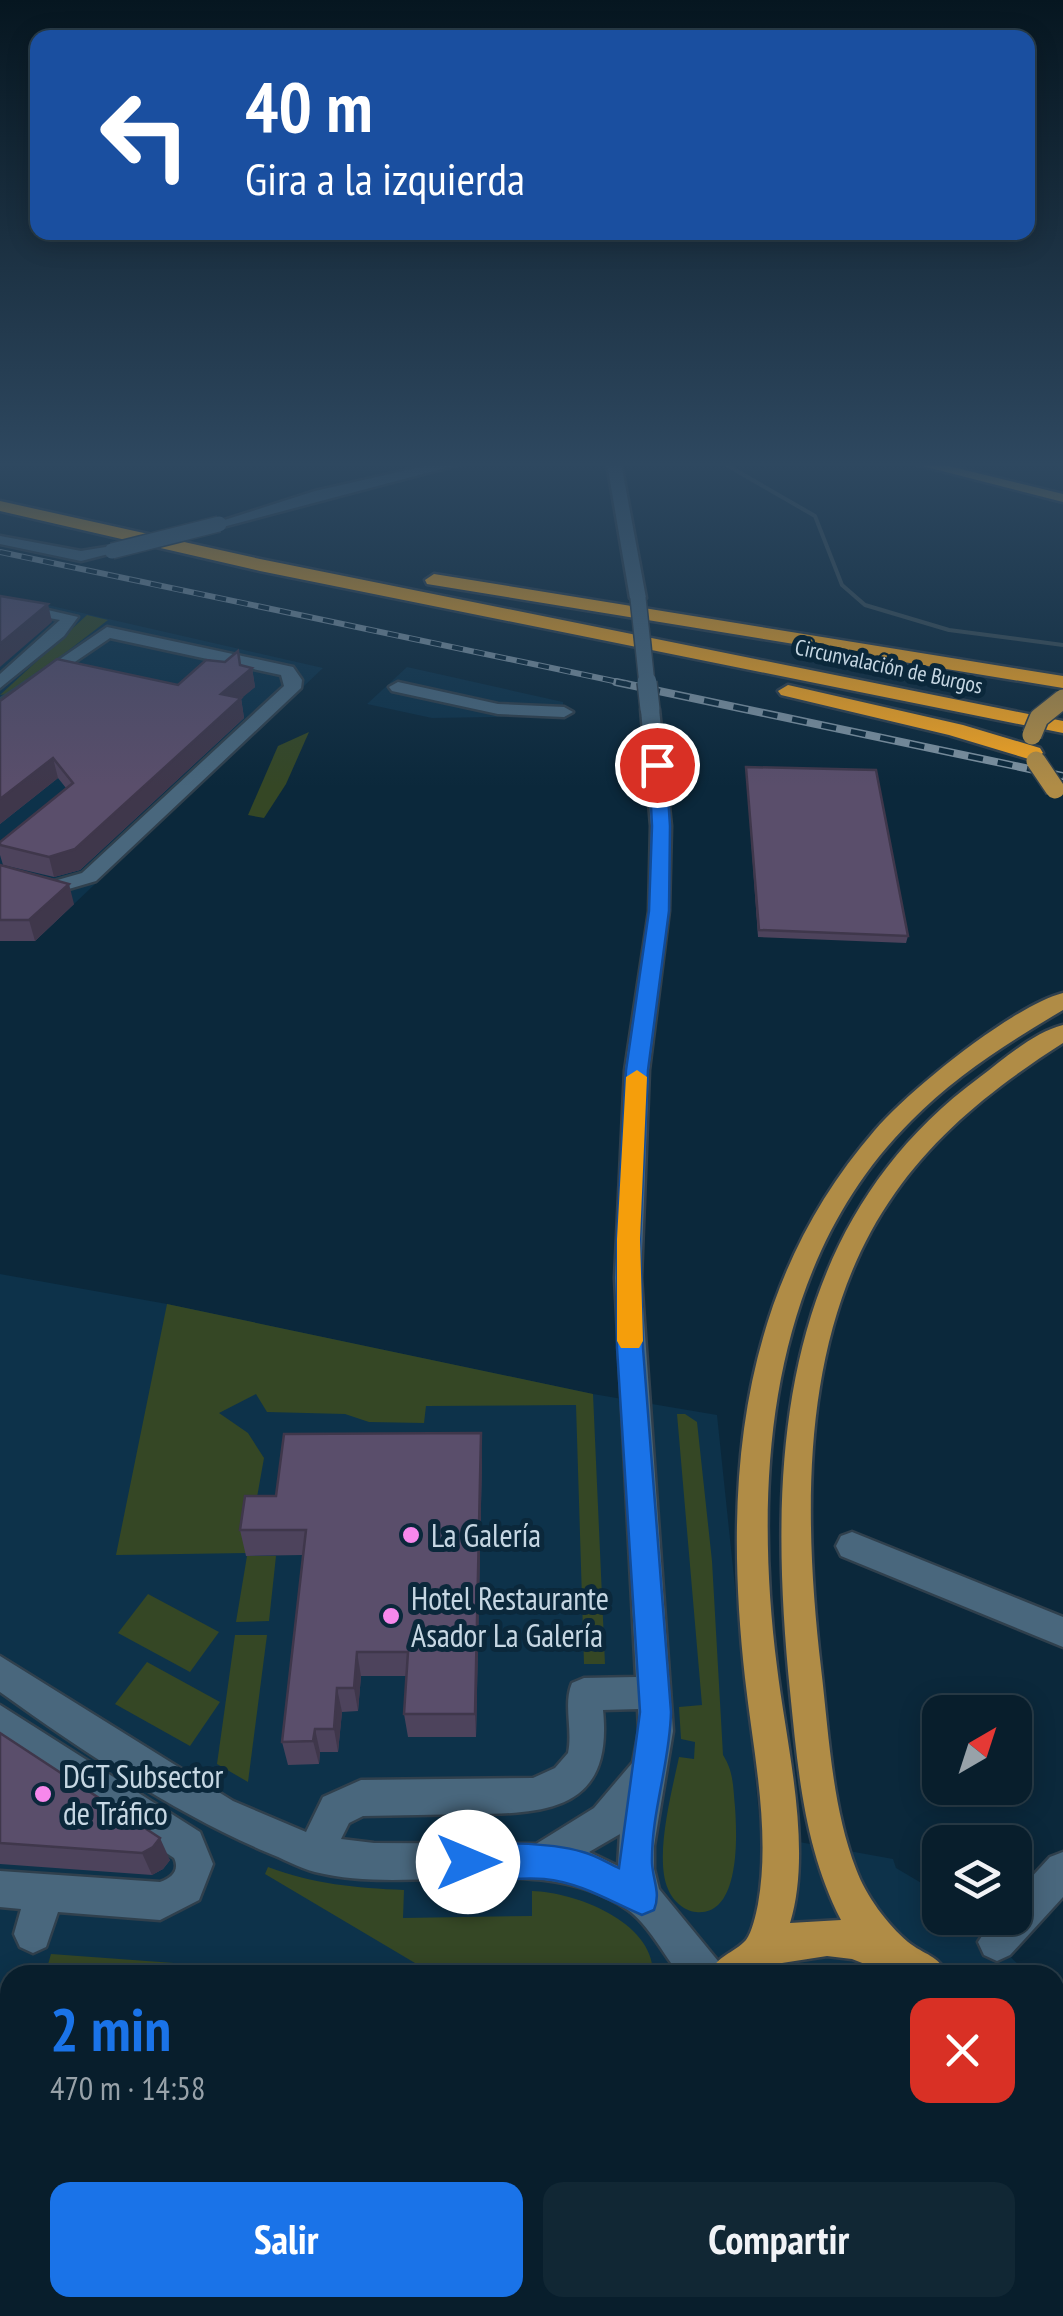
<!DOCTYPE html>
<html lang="es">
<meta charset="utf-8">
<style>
:root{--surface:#081e2c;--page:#112734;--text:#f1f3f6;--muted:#98a2a9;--line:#293c48;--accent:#1a73e8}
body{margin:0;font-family:"PT Sans Narrow",sans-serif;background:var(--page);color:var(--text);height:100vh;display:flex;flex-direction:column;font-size:38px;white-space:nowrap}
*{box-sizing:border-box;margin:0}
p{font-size:32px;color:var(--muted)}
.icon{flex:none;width:55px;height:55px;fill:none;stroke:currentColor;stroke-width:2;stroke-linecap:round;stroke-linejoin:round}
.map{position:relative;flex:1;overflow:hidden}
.sheet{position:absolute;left:0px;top:1965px;width:1065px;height:352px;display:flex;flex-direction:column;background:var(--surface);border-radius:30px 30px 0 0;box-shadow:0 5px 25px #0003,0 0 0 2px var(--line)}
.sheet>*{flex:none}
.hud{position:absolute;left:30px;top:30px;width:1005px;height:210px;border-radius:20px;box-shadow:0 5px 25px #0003,0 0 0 2px var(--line);background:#1a4fa0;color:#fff;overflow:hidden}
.needle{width:65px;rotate:39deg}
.fabs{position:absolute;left:922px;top:1695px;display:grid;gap:20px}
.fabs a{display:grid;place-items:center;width:110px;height:110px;border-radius:20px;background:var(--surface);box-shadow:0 5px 25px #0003,0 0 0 2px var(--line);font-size:50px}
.pin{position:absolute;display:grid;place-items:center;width:85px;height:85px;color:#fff;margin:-42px;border:5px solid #fff;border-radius:50%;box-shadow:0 2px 10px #0007}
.me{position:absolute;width:110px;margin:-55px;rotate:90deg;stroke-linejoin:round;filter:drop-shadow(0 0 8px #0008)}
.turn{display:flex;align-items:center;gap:35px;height:210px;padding:0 50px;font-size:45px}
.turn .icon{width:130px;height:130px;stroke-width:2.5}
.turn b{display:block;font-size:70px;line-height:85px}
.round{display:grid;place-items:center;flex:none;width:105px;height:105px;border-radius:20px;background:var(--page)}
.overview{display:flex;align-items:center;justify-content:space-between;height:170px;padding:0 50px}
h1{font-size:60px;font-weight:700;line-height:75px;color:var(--accent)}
.cta{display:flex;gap:20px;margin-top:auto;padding:20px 50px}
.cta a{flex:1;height:115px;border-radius:20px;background:var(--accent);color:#fff;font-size:40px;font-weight:700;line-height:115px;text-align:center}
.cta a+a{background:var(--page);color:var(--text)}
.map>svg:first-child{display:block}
</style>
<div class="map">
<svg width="1063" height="2316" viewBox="0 0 1063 2316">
<rect width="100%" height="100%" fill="#0b283b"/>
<!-- built -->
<g fill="#0d324a">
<path d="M 8,596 L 323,668 L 35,941 L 0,941 L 0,598 Z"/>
<path d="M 407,667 L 563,702 L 563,716 L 432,718 L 367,704 Z"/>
<path d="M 0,1274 L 167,1304 L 593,1394 L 717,1415 L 761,1835 L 893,1859 L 896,1868 L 940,1894 L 940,1918 L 971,1918 L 1029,1975 L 10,1975 L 10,2308 L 1055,2308 L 1055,2014 L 1063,2028 L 1063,2316 L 0,2316 Z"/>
</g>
<!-- green -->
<g fill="#354725">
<path d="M 87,615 L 108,620 L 13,693 L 0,695 Z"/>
<path d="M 309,732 L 286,784 L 264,818 L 248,815 L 278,746 Z"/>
<path d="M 167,1304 L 593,1394 L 605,1664 L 584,1664 L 576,1405 L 426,1406 L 424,1423 L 369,1422 L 345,1414 L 267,1412 L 256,1394 L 219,1413 L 248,1433 L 264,1458 L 247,1553 L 116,1555 Z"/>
<path d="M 677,1414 L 685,1414 L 697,1422 L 712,1561 L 723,1755 C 734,1772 733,1788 735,1807 C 737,1834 741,1917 696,1912 C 684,1911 672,1900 668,1889 C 654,1857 672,1791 679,1757 L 694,1759 L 695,1742 L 681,1739 L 679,1707 L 702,1705 Z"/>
<path d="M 247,1556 L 276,1556 L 269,1621 L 236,1622 Z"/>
<path d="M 148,1594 L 219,1632 L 190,1672 L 118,1633 Z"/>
<path d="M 235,1635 L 267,1635 L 248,1782 L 217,1764 Z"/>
<path d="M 147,1662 L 220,1702 L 190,1746 L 115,1704 Z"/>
<path d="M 268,1867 C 313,1884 356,1888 404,1890 L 403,1918 L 532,1916 L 532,1891 C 575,1892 655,1922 653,1975 L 548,1975 L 415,1963 L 265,1874 Z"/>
<path d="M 51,1954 L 174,1963 L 172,1975 L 45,1975 Z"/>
</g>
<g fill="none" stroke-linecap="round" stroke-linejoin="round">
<!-- stream -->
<path stroke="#3b4d55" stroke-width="4" d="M 723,463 L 815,516 L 842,585 L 865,605 L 949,630 L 1063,645"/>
<defs>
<g id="minor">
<path d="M 438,463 L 464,463 L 219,528 L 212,524 L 315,491 Z"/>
<path d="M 607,463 L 621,463 L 646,598 L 638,603 L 630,598 Z"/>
<path d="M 0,536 L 81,551 L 112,546 L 120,551 L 81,561 L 0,544 Z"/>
<path d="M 0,599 L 78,617 L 64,636 L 0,688 L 0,674 L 60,620 L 0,609 Z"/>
<path d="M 107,627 L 293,667 L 302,680 L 301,688 L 96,881 L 55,893 L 0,880 L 0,868 L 54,881 L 82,873 L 284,686 L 281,675 L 110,638 L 0,713 L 0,700 Z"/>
<path d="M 398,682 L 498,704 L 564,707 L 573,712 L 564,717 L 498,714 L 392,691 L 389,687 Z"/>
<path d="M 650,704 L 659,709 L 671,826 L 669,911 L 649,1070 L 641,1278 L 673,1731 L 654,1846 L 654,1869 L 659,1889 L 718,1961 L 723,1975 L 680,1975 C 664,1955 648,1924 628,1910 C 542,1849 413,1897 315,1872 C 299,1868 282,1858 266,1852 C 171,1811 84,1752 0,1692 L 0,1656 L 233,1801 L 306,1832 L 323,1797 L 361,1780 L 533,1778 L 555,1768 L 568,1753 C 573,1730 563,1704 572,1683 L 584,1678 L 636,1677 L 615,1278 L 625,1070 L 649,911 L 651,826 L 641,709 ZM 638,1709 L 639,1731 L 633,1762 L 594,1808 L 536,1844 L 374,1843 L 341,1839 L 349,1823 L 363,1816 C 399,1815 436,1815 472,1814 C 550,1814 613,1808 603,1710 ZM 620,1833 L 618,1866 L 589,1852 L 620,1834 Z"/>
<path d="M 852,1532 L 1063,1617 L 1063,1647 L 841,1556 L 836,1546 L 841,1536 Z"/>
<path d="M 0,1705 L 200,1832 L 213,1864 L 199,1900 L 160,1920 L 58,1912 L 46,1947 L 33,1953 L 20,1947 L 14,1934 L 21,1909 L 0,1907 L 0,1871 L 160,1882 C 172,1878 180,1870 174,1858 L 0,1743 Z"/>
<path d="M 1063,1852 L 1063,1897 L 1010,1955 L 997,1961 L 984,1955 L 978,1942 L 994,1918 L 1015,1918 L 1015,1895 L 1050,1857 Z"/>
<path d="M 10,2289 L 10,2308 L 39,2308 L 36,2316 L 0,2316 L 0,2296 Z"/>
<path d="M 311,2308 L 355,2308 L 354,2316 L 310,2316 Z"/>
<path d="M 362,2308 L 406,2308 L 405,2316 L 361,2316 Z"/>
<path d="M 647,2308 L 691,2308 L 693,2316 L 649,2316 Z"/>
</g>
<g id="major">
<path d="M 911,463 L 936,463 L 1063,494 L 1063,502 Z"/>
<path d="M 1063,993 L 1063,1010 C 1009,1042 955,1076 911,1121 C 768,1264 753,1477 777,1667 C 786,1743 813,1849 790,1923 L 841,1920 C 804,1848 798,1770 790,1691 C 767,1462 778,1226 980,1077 C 1004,1059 1034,1032 1063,1025 L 1063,1043 C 999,1084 939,1130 895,1193 C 799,1328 803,1512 821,1668 C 829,1735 832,1807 856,1869 C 866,1896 887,1924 908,1942 C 924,1955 939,1955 947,1975 L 893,1975 L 852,1959 L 827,1956 L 782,1963 L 760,1975 L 709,1975 C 717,1955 733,1954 746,1940 C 752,1932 756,1914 758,1904 C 771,1831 753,1751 745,1678 C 723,1479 739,1287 875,1130 C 909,1090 1013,1006 1063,993 Z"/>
<rect x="0" y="1995" width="10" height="40"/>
<path d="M 0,2045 L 10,2046 L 10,2086 L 0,2085 Z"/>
<path d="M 764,2308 L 928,2308 L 925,2316 L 767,2316 Z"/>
<path d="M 932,2308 L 977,2308 L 974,2316 L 928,2316 Z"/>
</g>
<g id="highway">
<path d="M 0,501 L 260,559 L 1063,721 L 1063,733 L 260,571 L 0,511 Z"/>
<path d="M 434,574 L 1063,676 L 1063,688 L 427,584 L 425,580 Z"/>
<path d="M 788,685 L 963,725 L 1040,748 L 1043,753 L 1032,760 L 949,735 L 781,695 L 778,691 Z"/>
</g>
</defs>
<!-- minor casing -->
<use href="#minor" stroke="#30404d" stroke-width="5"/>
<!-- major casing -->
<use href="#major" stroke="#30404d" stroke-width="5"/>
<!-- highway casing -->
<use href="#highway" stroke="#30404d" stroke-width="5"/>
<!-- minor -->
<use href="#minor" fill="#49677d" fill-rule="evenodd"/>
<!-- major -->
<use href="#major" fill="#b08c46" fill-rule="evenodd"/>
<!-- highway -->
<use href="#highway" fill="#f4a422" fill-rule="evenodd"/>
<defs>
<path id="rail-far1" d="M 0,552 L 628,684"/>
<path id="rail" d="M 616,682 L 1063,776"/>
</defs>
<!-- rail-far1 casing -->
<use href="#rail-far1" stroke="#7c91a0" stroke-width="6"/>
<!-- rail casing -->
<use href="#rail" stroke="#7c91a0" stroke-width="8"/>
<!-- rail-far1 -->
<use href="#rail-far1" stroke="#0b283b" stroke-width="4" stroke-dasharray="11" stroke-linecap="butt"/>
<!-- rail -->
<use href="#rail" stroke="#0b283b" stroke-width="5" stroke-dasharray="15" stroke-linecap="butt"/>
<defs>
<g id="minor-bridge-far1">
<path d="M 112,551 L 219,524"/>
<path d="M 638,598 L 647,684"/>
</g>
<path id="minor-bridge" d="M 647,682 L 650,709"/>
<g id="major-bridge">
<path d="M 1032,735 L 1039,718 L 1063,699"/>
<path d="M 1036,761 L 1055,789"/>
</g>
</defs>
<!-- minor-bridge-far1 casing -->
<use href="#minor-bridge-far1" stroke="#30404d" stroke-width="18" stroke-linecap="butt"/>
<!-- minor-bridge casing -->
<use href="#minor-bridge" stroke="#30404d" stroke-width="22" stroke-linecap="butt"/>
<!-- major-bridge casing -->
<use href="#major-bridge" stroke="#30404d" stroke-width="22" stroke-linecap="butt"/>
<!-- minor-bridge-far1 -->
<use href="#minor-bridge-far1" stroke="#49677d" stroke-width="15"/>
<!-- minor-bridge -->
<use href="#minor-bridge" stroke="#49677d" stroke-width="19"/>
<!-- major-bridge -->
<use href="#major-bridge" stroke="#b08c46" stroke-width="19"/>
</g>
<!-- wall -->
<g fill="#4d435c">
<path d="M 240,665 L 252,668 L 255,687 L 241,698 L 244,718 L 80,870 L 54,877 L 3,865 L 0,855 L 0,842 L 66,788 L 58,778 L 0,824 L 0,701 L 178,685 Z"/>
<path d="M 746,767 L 908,936 L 906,943 L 758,937 Z"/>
<path d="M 0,865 L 74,904 L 35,941 L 0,941 Z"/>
<path d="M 482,1459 L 476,1737 L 408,1737 L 404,1714 L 407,1676 L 361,1676 L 358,1711 L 342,1712 L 338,1752 L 320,1752 L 319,1764 L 288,1765 L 282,1742 L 303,1555 L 246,1556 L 240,1530 L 276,1496 Z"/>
<path d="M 0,1733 L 170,1860 L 163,1869 L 152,1875 L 0,1864 Z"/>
</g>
<!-- shaded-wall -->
<g fill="#3f374b">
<path d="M 48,604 L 52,622 L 0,667 L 0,644 Z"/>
<path d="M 252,668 L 255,687 L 224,713 L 221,694 Z"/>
<path d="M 241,698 L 244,718 L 80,870 L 54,877 L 49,857 Z"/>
<path d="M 53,758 L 58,778 L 0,824 L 0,799 Z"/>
<path d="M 69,884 L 74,904 L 35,941 L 29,920 Z"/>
<path d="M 481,1433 L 482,1459 L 476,1737 L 475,1714 Z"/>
<path d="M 357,1652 L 361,1676 L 358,1711 L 354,1688 Z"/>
<path d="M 337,1688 L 342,1712 L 338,1752 L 334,1729 Z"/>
<path d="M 315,1729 L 320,1752 L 319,1764 L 313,1741 Z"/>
<path d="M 160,1838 L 170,1860 L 163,1869 L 152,1875 L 142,1853 Z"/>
<path d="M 226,2308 L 231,2308 L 234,2311 L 233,2316 L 225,2316 Z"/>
</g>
<!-- building -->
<g fill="#5a4e6b" stroke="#3f374b" stroke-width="2.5">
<path d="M 0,596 L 48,604 L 0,644 Z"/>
<path d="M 238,651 L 240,665 L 252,668 L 221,694 L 241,698 L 75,849 L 49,857 L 0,845 L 0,842 L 73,783 L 53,758 L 0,799 L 0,701 L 57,659 L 178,685 L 206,660 L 225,662 Z"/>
<path d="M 746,767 L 876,770 L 908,936 L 759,930 Z"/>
<path d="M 0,865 L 69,884 L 29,920 L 0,920 Z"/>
<path d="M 481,1433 L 475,1714 L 404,1714 L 408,1652 L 357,1652 L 354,1688 L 337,1688 L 334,1729 L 315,1729 L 313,1741 L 282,1742 L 306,1530 L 240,1530 L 245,1496 L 276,1496 L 284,1434 Z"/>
<path d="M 0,1733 L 160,1838 L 153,1847 L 142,1853 L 0,1843 Z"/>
<path d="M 183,2308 L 226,2308 L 225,2316 L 144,2316 L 145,2311 L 181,2315 Z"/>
<path d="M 418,2308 L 619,2308 L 619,2316 L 417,2316 Z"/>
</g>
<!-- sky -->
<linearGradient id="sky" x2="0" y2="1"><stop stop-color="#061620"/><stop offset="0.59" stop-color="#2e4860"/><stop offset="1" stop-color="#2e4860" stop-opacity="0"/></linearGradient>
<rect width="1063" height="787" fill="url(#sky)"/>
<!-- route -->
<path fill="#1a73e8" stroke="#114b97" stroke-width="2.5" d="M 657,760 L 666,765 L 670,826 L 669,911 L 648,1070 L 640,1239 L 643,1348 L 671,1712 C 670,1763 651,1813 652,1863 C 653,1881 661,1893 654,1910 L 642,1915 C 609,1901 582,1883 544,1879 C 516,1876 483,1885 456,1874 L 451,1862 L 456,1851 C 485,1839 552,1843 583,1852 C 595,1855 608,1863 619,1868 L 640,1712 L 617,1348 L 617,1239 L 626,1070 L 649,911 L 652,826 L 649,765 Z"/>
<!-- slow -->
<path fill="#f59e0b" d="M 637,1070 L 647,1077 L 640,1239 L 643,1341 L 639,1348 L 621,1348 L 617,1341 L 617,1239 L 626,1077 Z"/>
<!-- markers -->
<g fill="#f788ec" stroke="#0b283b" stroke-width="4">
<circle cx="411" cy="1535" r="10"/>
<circle cx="391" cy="1616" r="10"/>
<circle cx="43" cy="1794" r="10"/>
</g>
<g text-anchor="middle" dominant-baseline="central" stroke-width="10" stroke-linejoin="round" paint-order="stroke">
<!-- far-street labels -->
<g font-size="22" fill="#c6d7e3" stroke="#0b283b">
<text transform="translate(889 666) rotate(12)">Circunvalación de Burgos</text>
</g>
<!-- near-poi labels -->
<g font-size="32" fill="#c6d7e3" stroke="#0b283b" text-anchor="start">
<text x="431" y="1535">La Galería</text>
<text x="411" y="1598">Hotel Restaurante<tspan x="411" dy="37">Asador La Galería</tspan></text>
<text x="63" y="1776">DGT Subsector<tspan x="63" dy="37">de Tráfico</tspan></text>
</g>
</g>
</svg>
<div class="fabs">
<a><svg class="needle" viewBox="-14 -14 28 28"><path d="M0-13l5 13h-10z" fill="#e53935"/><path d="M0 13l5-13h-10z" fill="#98a2a9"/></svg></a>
<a><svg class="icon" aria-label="layers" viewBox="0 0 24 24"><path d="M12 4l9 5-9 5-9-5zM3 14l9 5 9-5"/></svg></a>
</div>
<div class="pin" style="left:657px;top:765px;background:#d93025"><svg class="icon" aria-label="arrive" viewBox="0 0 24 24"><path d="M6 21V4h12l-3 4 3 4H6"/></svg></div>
<svg class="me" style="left:468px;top:1862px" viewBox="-20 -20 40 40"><circle r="19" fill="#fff"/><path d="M0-13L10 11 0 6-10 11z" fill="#1a73e8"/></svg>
<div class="hud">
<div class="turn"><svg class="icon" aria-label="left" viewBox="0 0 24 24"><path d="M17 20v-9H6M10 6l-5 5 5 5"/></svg><div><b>40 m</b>Gira a la izquierda</div></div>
</div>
<section class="sheet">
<div class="overview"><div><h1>2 min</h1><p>470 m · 14:58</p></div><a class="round" style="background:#d93025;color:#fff"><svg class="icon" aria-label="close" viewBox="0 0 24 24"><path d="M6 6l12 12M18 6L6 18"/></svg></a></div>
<div class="cta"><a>Salir</a><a>Compartir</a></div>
</section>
</div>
